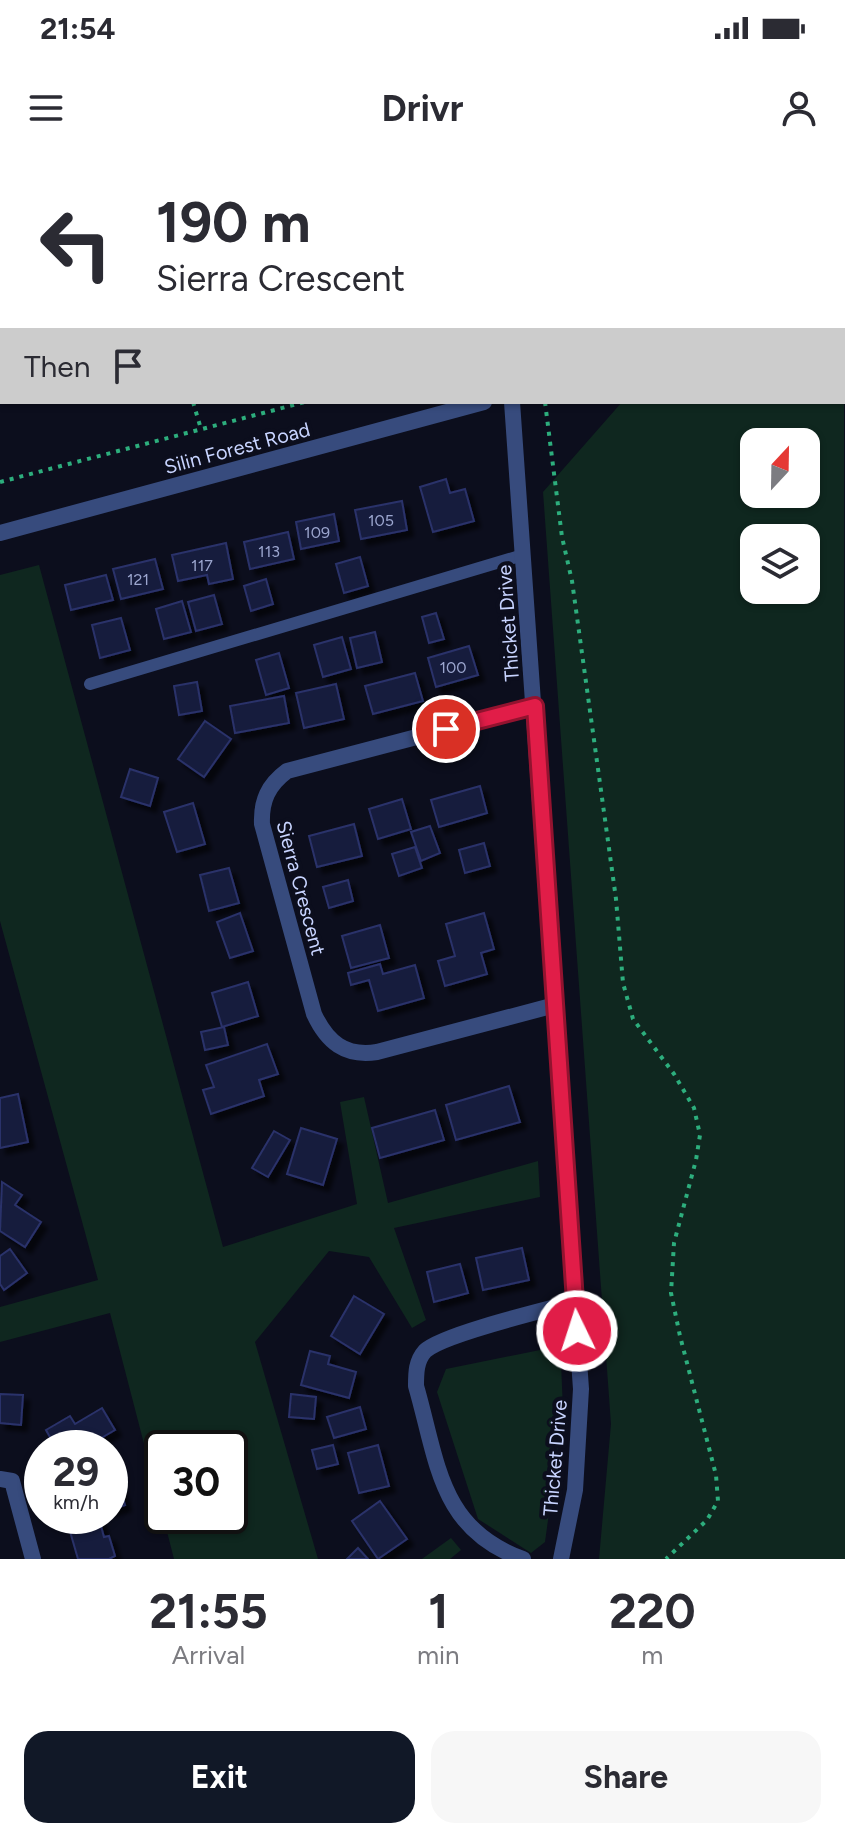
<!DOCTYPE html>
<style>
:root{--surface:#fff;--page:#f7f7f7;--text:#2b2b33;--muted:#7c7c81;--accent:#111827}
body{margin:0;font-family:Figtree,sans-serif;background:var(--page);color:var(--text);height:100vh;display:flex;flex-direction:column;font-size:30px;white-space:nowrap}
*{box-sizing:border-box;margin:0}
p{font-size:26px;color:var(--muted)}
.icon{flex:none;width:44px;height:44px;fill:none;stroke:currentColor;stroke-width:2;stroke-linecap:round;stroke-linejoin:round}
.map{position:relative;height:1399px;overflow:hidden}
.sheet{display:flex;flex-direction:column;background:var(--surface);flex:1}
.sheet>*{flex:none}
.top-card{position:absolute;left:0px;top:0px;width:846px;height:244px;box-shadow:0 2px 6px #0004;background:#fff;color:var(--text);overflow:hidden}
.needle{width:52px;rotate:22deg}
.tools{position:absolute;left:740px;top:268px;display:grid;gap:16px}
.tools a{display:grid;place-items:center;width:80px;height:80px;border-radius:16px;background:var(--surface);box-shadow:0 2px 6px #0004;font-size:40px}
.speed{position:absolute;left:24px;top:1270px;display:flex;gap:16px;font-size:40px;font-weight:700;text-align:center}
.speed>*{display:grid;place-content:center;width:104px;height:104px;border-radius:50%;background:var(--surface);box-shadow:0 2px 6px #0004;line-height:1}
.speed small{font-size:20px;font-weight:400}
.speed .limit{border:4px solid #111;border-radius:12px;background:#fff;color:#111}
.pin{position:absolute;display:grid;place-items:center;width:68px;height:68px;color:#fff;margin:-34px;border:4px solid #fff;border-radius:50%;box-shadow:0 2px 8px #0007}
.me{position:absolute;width:88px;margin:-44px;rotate:356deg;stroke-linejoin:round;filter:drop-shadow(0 0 6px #0008)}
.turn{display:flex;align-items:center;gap:28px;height:168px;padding:0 24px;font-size:36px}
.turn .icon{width:104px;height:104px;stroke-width:2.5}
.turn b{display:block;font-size:56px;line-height:68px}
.then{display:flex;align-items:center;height:76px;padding:0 24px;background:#0003;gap:16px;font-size:30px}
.eta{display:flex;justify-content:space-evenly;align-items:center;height:136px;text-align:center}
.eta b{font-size:48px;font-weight:700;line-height:56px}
.primary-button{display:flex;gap:16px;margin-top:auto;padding:16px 24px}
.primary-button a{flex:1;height:92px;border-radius:24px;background:var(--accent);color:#fff;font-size:32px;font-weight:700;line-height:92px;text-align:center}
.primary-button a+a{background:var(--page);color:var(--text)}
.status{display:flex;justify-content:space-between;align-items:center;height:56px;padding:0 40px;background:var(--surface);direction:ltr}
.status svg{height:22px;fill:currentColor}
header{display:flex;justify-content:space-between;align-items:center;height:104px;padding:0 24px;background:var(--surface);font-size:36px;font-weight:700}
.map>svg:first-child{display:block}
</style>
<div class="status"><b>21:54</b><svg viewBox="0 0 49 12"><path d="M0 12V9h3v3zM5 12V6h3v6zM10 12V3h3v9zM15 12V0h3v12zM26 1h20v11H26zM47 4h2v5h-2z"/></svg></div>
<header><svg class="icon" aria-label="menu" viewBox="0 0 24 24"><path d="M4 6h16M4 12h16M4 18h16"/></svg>Drivr<svg class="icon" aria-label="person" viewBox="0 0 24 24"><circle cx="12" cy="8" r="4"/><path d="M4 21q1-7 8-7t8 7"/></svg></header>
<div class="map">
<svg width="845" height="1399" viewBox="0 0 845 1399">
<defs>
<filter id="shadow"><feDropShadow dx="6" dy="6" stdDeviation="2" flood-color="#0009"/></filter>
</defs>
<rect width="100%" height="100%" fill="#0c0e1d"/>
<!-- green -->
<g fill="#0f271f" fill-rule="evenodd">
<path d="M 11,0 L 213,0 L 3,2 Z"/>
<path d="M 844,208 L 845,1399 L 599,1399 L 611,1264 L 543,332 L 622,242 L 844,242 ZM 754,282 L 806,282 L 806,334 L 754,334 ZM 754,378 L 806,378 L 806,430 L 754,430 Z"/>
<path d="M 39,405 L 223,1087 L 357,1044 L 340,942 L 364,937 L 388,1043 L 538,1001 L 540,1037 L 394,1068 L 426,1160 L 412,1168 L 369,1097 L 329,1091 L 255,1182 L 318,1399 L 174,1399 L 163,1356 L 230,1356 L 230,1288 L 162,1288 L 162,1353 L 110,1153 L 0,1182 L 0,1147 L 98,1120 L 0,761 L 0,415 Z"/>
<path d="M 545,1189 L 561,1202 L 563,1251 L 545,1382 L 531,1393 L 478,1359 L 437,1232 L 446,1209 Z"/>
<path d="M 451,1378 L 461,1390 L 450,1399 L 422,1399 Z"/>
</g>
<!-- building -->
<g fill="#181d3e" stroke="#2a326a" stroke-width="2" filter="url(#shadow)">
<path d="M 446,319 L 450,333 L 465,329 L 474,361 L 433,372 L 420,327 Z"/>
<path d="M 402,341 L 407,370 L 361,379 L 355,350 Z"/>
<path d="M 334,354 L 339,381 L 301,389 L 296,362 Z"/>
<path d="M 288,372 L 294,399 L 250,409 L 244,382 Z"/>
<path d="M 226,383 L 233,419 L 209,424 L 207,415 L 178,421 L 172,395 Z"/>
<path d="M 360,397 L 368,426 L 344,433 L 336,404 Z"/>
<path d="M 155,399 L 163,429 L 121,439 L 113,409 Z"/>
<path d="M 106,415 L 113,440 L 71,450 L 65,425 Z"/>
<path d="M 266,419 L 273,444 L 251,451 L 244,426 Z"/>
<path d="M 214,435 L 222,464 L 196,471 L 188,442 Z"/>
<path d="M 182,441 L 191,472 L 164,479 L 156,449 Z"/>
<path d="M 436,453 L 444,479 L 429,483 L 422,457 Z"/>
<path d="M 121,458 L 130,490 L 100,498 L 92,465 Z"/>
<path d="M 375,472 L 382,502 L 357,508 L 350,478 Z"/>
<path d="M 342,477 L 351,509 L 323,517 L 314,485 Z"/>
<path d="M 469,486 L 478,515 L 436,527 L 428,498 Z"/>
<path d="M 279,493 L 289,528 L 266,535 L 256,500 Z"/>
<path d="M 415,513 L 423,541 L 373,554 L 365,526 Z"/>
<path d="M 197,522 L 202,551 L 179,555 L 174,526 Z"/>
<path d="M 336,524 L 344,559 L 304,568 L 296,533 Z"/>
<path d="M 284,536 L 289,563 L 235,573 L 230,546 Z"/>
<path d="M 205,561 L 231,579 L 204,617 L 178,599 Z"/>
<path d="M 130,609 L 158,618 L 150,646 L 121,637 Z"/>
<path d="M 480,626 L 487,653 L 439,667 L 431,640 Z"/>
<path d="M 402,639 L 411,669 L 378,679 L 369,649 Z"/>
<path d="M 193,643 L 205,684 L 177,692 L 164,652 Z"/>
<path d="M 354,664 L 362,696 L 317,707 L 309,676 Z"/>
<path d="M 430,666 L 440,693 L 421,701 L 411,672 Z"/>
<path d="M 484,683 L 490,706 L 465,713 L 459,690 Z"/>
<path d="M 415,687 L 422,708 L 399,716 L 392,694 Z"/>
<path d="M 229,708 L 239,743 L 209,751 L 200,715 Z"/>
<path d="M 348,720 L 353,741 L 329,748 L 323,727 Z"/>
<path d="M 240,753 L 253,791 L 230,798 L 217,762 Z"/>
<path d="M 484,753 L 494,789 L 481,793 L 487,814 L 445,826 L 438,801 L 455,796 L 446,764 Z"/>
<path d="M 380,765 L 389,798 L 351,808 L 342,776 Z"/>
<path d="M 380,804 L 383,814 L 415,805 L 424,838 L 378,851 L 369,820 L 351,825 L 348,813 Z"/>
<path d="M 248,822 L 258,856 L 222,867 L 212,833 Z"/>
<path d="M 224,867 L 228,885 L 205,890 L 201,872 Z"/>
<path d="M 267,884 L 278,914 L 259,920 L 264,936 L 211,954 L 203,930 L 214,927 L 206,905 Z"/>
<path d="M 509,926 L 520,962 L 456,980 L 446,945 Z"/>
<path d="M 18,934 L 28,982 L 0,988 L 0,938 Z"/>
<path d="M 435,950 L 444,980 L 380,998 L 372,968 Z"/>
<path d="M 301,968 L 337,979 L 323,1025 L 287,1014 Z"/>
<path d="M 274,971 L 290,980 L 268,1017 L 252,1008 Z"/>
<path d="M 2,1022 L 22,1035 L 15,1045 L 41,1062 L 25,1087 L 0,1071 Z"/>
<path d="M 522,1088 L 529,1120 L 483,1130 L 476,1098 Z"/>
<path d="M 10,1089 L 27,1113 L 4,1130 L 0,1124 L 0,1096 Z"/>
<path d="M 460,1104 L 468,1133 L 434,1142 L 427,1112 Z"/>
<path d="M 354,1136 L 384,1154 L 360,1194 L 331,1176 Z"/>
<path d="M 310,1191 L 330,1196 L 328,1204 L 356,1212 L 349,1238 L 301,1225 Z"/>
<path d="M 0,1234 L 23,1235 L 21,1265 L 0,1263 Z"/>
<path d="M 291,1234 L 316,1237 L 314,1259 L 289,1257 Z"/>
<path d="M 360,1247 L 366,1269 L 334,1278 L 327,1257 Z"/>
<path d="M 102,1248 L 115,1270 L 84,1288 L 56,1288 L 46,1270 L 70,1256 L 75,1264 Z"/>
<path d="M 333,1285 L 338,1304 L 317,1309 L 312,1290 Z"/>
<path d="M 378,1285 L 389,1326 L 359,1333 L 348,1293 Z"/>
<path d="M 111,1298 L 125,1345 L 110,1350 L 110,1299 Z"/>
<path d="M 380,1341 L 407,1379 L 378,1399 L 352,1361 Z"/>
<path d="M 99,1359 L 104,1377 L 109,1376 L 115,1396 L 109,1399 L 78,1399 L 69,1368 Z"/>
<path d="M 358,1388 L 368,1399 L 347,1399 Z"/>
</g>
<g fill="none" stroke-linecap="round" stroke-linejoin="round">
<!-- path -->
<g stroke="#2dae7d" stroke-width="4" stroke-dasharray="4 6" stroke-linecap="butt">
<path d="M 326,0 L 327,2"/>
<path d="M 701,0 L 703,2"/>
<path d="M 591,2 L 593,0"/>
<path d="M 844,172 L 845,172"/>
<path d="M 193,242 L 201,269"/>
<path d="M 545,242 L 562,377 L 572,421 L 616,739 L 623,823 L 633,859 L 674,914 L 694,948 L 700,975 L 696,1000 L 674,1083 L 671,1133 L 680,1176 L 716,1315 L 718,1341 L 707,1360 L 666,1399"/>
<path d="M 0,322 L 305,242"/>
</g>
<!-- service -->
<path stroke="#374b7d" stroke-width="12" d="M 90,524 L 523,395"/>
<!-- minor -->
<g stroke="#374b7d" stroke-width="16">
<path d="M 515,2 L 516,0"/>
<path d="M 512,242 L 581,1229 L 575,1330 L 561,1399"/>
<path d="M 0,373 L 484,242"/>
<path d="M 535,546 L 287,611 C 268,625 261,641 262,664 L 314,854 C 327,882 345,897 377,892 L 555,845"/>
<path d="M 0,1319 L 12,1321 L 33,1399"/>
<path d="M 523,1399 C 439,1369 438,1302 416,1226 C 416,1213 416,1201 425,1191 C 443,1174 545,1150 575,1142"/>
</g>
</g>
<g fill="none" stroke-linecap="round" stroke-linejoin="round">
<defs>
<path id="route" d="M 446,569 L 535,546 L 577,1171"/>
</defs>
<!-- route casing -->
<use href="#route" stroke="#92132f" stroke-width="20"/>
<!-- route -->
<use href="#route" stroke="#e11d48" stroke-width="14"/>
</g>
<g text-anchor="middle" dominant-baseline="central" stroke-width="8" stroke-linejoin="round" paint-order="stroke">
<!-- number labels -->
<g font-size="16" fill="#9ca6cf">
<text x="381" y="360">105</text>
<text x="317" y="372">109</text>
<text x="269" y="391">113</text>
<text x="202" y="405">117</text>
<text x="138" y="419">121</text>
<text x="453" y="507">100</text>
</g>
<!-- street labels -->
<g font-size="20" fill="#c8d4ff" stroke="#0c0e1d">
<text transform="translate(237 288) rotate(-15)">Silin Forest Road</text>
<text transform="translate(508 463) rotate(-94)">Thicket Drive</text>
<text transform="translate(301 728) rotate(75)">Sierra Crescent</text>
<text transform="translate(555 1298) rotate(-85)">Thicket Drive</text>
</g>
</g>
</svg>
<div class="tools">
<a><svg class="needle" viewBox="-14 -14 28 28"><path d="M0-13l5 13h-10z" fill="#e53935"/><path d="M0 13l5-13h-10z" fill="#7c7c81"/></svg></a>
<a><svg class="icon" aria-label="layers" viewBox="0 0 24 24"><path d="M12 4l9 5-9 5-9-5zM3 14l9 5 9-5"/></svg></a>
</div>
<div class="speed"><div>29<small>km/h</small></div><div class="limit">30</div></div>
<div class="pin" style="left:446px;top:569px;background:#d93025"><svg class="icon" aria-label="arrive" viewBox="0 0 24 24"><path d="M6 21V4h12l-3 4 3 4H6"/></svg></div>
<svg class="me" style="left:577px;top:1171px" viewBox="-20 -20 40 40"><circle r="17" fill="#e11d48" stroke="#fff" stroke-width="3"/><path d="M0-11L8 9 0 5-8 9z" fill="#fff"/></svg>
<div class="top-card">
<div class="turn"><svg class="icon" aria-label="left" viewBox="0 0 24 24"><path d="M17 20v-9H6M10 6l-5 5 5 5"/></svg><div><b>190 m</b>Sierra Crescent</div></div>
<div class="then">Then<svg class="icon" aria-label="arrive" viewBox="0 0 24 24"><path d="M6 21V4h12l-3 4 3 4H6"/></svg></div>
</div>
</div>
<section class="sheet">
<div class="eta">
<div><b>21:55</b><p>Arrival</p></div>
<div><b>1</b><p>min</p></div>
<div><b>220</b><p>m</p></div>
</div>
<div class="primary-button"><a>Exit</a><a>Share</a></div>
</section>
